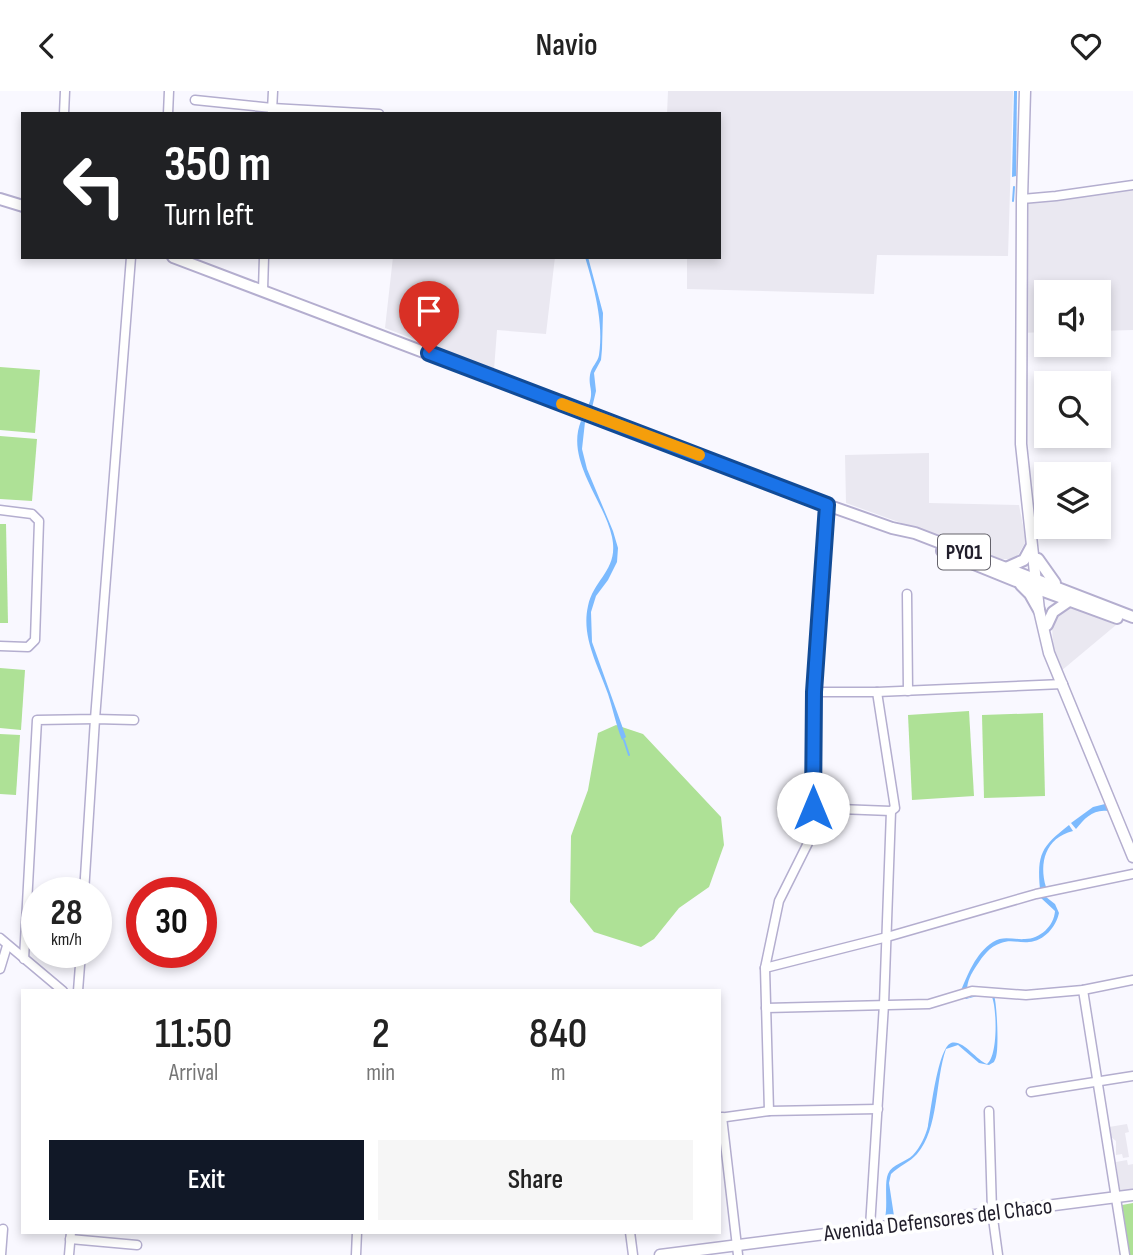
<!DOCTYPE html>
<style>
:root{--surface:#fff;--page:#f6f6f6;--text:#222;--muted:#767676;--accent:#111827}
body{margin:0;font-family:"Sofia Sans Condensed",sans-serif;background:var(--page);color:var(--text);height:100vh;display:flex;flex-direction:column;font-size:26px;white-space:nowrap}
*{box-sizing:border-box;margin:0}
p{font-size:23px;color:var(--muted)}
.icon{flex:none;width:38px;height:38px;fill:none;stroke:currentColor;stroke-width:2;stroke-linecap:round;stroke-linejoin:round}
.map{position:relative;flex:1;overflow:hidden}
.side{position:absolute;left:21px;top:898px;width:700px;height:245px;display:flex;flex-direction:column;background:var(--surface);border-radius:0px;box-shadow:0 4px 10px #0003}
.side>*{flex:none}
.banner{position:absolute;left:21px;top:21px;width:700px;height:147px;border-radius:0px;box-shadow:0 4px 10px #0003;background:#202124;color:#fff;overflow:hidden}
.tools{position:absolute;left:1034px;top:189px;display:grid;gap:14px}
.tools a{display:grid;place-items:center;width:77px;height:77px;border-radius:0px;background:var(--surface);box-shadow:0 4px 10px #0003;font-size:35px}
.speed{position:absolute;left:21px;top:786px;display:flex;gap:14px;font-size:35px;font-weight:700;text-align:center}
.speed>*{display:grid;place-content:center;width:91px;height:91px;border-radius:50%;background:var(--surface);box-shadow:0 4px 10px #0003;line-height:1}
.speed small{font-size:18px;font-weight:400}
.speed .limit{border:10px solid #d22;background:#fff;color:#111}
.pin{position:absolute;display:grid;place-items:center;width:60px;height:60px;color:#fff;margin:-72px -30px;border-radius:50% 50% 50% 0;rotate:-45deg;box-shadow:0 0 7px #0007}
.pin .icon{rotate:45deg}
.me{position:absolute;width:77px;margin:-38px;rotate:0deg;stroke-linejoin:round;filter:drop-shadow(0 0 5px #0008)}
.turn{display:flex;align-items:center;gap:24px;height:147px;padding:0 28px;font-size:32px}
.turn .icon{width:91px;height:91px;stroke-width:2.5}
.turn b{display:block;font-size:49px;line-height:60px}
.eta{display:flex;justify-content:space-evenly;align-items:center;height:119px;text-align:center}
.eta b{font-size:42px;font-weight:600;line-height:49px}
.button{display:flex;gap:14px;margin-top:auto;padding:14px 28px}
.button a{flex:1;height:80px;border-radius:0px;background:var(--accent);color:#fff;font-size:28px;font-weight:600;line-height:80px;text-align:center}
.button a+a{background:var(--page);color:var(--text)}
header{display:flex;justify-content:space-between;align-items:center;height:91px;padding:0 28px;background:var(--surface);font-size:32px;font-weight:600}
.map>svg:first-child{display:block}
</style>
<header><svg class="icon" aria-label="back" viewBox="0 0 24 24"><path d="M15 5l-7 7 7 7"/></svg>Navio<svg class="icon" aria-label="heart" viewBox="0 0 24 24"><path d="M12 20l-8-8c-3-5 5-10 8-4 3-6 11-1 8 4z"/></svg></header>
<div class="map">
<svg width="1133" height="1164" viewBox="0 0 1133 1164">
<rect width="100%" height="100%" fill="#f9f8ff"/>
<!-- built -->
<g fill="#eae8f1">
<path d="M 668,0 L 1013,0 L 1008,165 L 877,164 L 874,203 L 687,198 L 687,166 L 719,166 L 719,23 L 667,23 Z"/>
<path d="M 1133,99 L 1133,239 L 1099,240 L 1099,201 L 1046,201 L 1046,241 L 1021,242 L 1027,110 Z"/>
<path d="M 393,166 L 555,166 L 546,243 L 497,239 L 494,279 L 385,237 Z"/>
<path d="M 929,362 L 929,412 L 1019,414 L 1026,450 L 1018,464 L 1013,468 L 1001,468 L 846,412 L 845,364 Z"/>
<path d="M 1073,517 L 1116,534 L 1061,580 L 1053,557 L 1052,534 L 1054,526 L 1061,520 Z"/>
<path d="M 1127,1033 L 1129,1041 L 1125,1042 L 1129,1066 L 1123,1067 L 1122,1063 L 1116,1064 L 1116,1050 L 1111,1046 L 1109,1036 Z"/>
<path d="M 1127,1069 L 1128,1074 L 1133,1073 L 1133,1099 L 1120,1101 L 1116,1071 Z"/>
</g>
<!-- green -->
<g fill="#aee196">
<path d="M 0,276 L 40,279 L 35,342 L 0,339 Z"/>
<path d="M 0,345 L 37,348 L 32,410 L 0,408 Z"/>
<path d="M 0,433 L 6,433 L 8,532 L 0,532 Z"/>
<path d="M 0,577 L 25,579 L 21,639 L 0,637 Z"/>
<path d="M 969,620 L 974,705 L 912,709 L 908,624 Z"/>
<path d="M 1043,622 L 1045,705 L 984,707 L 982,624 Z"/>
<path d="M 616,634 L 643,643 L 721,726 L 724,754 L 709,796 L 679,817 L 654,848 L 641,856 L 594,841 L 570,811 L 571,745 L 588,699 L 598,642 Z"/>
<path d="M 0,643 L 20,644 L 16,704 L 0,703 Z"/>
<path d="M 1133,1112 L 1133,1164 L 1129,1164 L 1122,1114 Z"/>
</g>
<!-- water -->
<g fill="#7cbafe">
<path d="M 1014,0 L 1017,0 L 1016,85 L 1012,86 Z"/>
<path d="M 585,166 L 588,166 L 603,222 L 602,258 L 601,269 L 594,282 L 596,300 L 592,317 L 588,315 C 595,301 588,296 590,284 C 591,276 598,271 599,264 C 604,232 594,196 585,166 Z"/>
<path d="M 581,330 L 585,331 L 582,358 L 587,378 L 613,440 L 618,457 L 617,471 L 608,489 L 596,505 L 591,521 L 592,551 L 626,646 L 622,649 C 616,634 613,618 608,603 C 598,574 581,546 588,515 C 594,487 619,479 612,446 C 604,409 565,369 581,330 Z"/>
<path d="M 1105,713 L 1108,720 C 1093,718 1085,727 1076,738 L 1071,732 L 1093,716 Z"/>
<path d="M 1069,734 L 1073,740 C 1045,747 1039,772 1046,796 L 1040,798 C 1037,763 1041,756 1069,734 Z"/>
<path d="M 1046,806 L 1055,813 L 1059,822 C 1056,836 1044,850 1029,851 C 1019,852 1010,848 1001,852 C 989,856 983,865 977,874 C 971,883 967,890 967,900 L 960,902 C 968,883 975,863 993,851 C 1003,844 1014,849 1025,848 C 1040,848 1054,835 1055,820 L 1041,807 Z"/>
<path d="M 984,901 L 994,904 C 997,913 999,957 996,966 C 994,972 994,971 989,974 L 979,972 L 958,954 L 946,958 C 935,989 939,1038 917,1063 C 910,1071 899,1075 891,1083 L 889,1092 L 894,1125 L 885,1127 C 888,1114 884,1092 888,1083 C 892,1073 906,1071 913,1064 C 920,1057 926,1044 928,1035 C 931,1019 938,957 951,952 C 963,948 976,969 987,973 C 998,965 997,918 992,906 L 985,903 L 966,908 L 962,905 L 968,907 Z"/>
</g>
<g fill="none" stroke-linecap="round" stroke-linejoin="round">
<!-- stream -->
<g stroke="#7cbafe" stroke-width="2">
<path d="M 1013,110 L 1014,96"/>
<path d="M 624,649 L 629,664"/>
</g>
<defs>
<g id="minor">
<path d="M 195,9 L 272,17 L 379,23"/>
<path d="M 272,20 L 273,0"/>
<path d="M 64,23 L 65,0"/>
<path d="M 168,23 L 169,0"/>
<path d="M 1022,108 L 1056,105 L 1133,94"/>
<path d="M 263,199 L 264,166"/>
<path d="M 0,419 L 32,423 L 39,430 L 35,549 L 28,556 L 0,555"/>
<path d="M 907,503 L 908,600"/>
<path d="M 814,601 L 877,601 L 1063,593"/>
<path d="M 813,717 L 891,720"/>
<path d="M 84,802 L 95,628 L 134,629"/>
<path d="M 0,847 L 63,900"/>
<path d="M 24,868 L 37,629 L 95,628 L 131,166"/>
<path d="M 765,877 L 887,846 L 1036,803 L 1133,783"/>
<path d="M 0,878 L 7,855"/>
<path d="M 1083,899 L 1125,1164"/>
<path d="M 78,900 L 81,861"/>
<path d="M 766,917 L 929,913 L 972,900 L 1026,904 L 1083,899 L 1133,889"/>
<path d="M 1031,1001 L 1133,985"/>
<path d="M 769,1020 L 765,877 L 779,810 L 811,746 L 814,601 L 827,414"/>
<path d="M 989,1020 L 992,1120 L 998,1164"/>
<path d="M 722,1026 L 738,1164"/>
<path d="M 719,1027 L 769,1020 L 878,1018"/>
<path d="M 870,1136 L 884,913 L 891,720 L 895,717 L 877,601"/>
<path d="M 630,1141 L 633,1164"/>
<path d="M 70,1148 L 137,1154"/>
<path d="M 1,1164 L 3,1138"/>
<path d="M 69,1164 L 71,1141"/>
<path d="M 356,1164 L 357,1141"/>
</g>
<g id="major">
<path d="M 1025,0 L 1022,108 L 1021,353 L 1039,519 L 1049,562 L 1133,766"/>
<path d="M 660,1164 L 1133,1104"/>
</g>
<g id="highway">
<path d="M 0,108 L 23,115"/>
<path d="M 173,166 L 827,414 L 892,437 L 915,442 L 1133,526"/>
<path d="M 942,460 L 1016,490 L 1117,527"/>
<path d="M 1038,468 L 1055,492"/>
<path d="M 1006,477 L 1024,469 L 1031,456"/>
<path d="M 1021,494 L 1030,503 L 1039,519"/>
<path d="M 1047,534 L 1053,521 L 1069,510"/>
</g>
</defs>
<!-- minor casing -->
<use href="#minor" stroke="#b4aecf" stroke-width="11"/>
<!-- major casing -->
<use href="#major" stroke="#b4aecf" stroke-width="13"/>
<!-- highway casing -->
<use href="#highway" stroke="#b4aecf" stroke-width="14"/>
<!-- minor -->
<use href="#minor" stroke="#fff" stroke-width="8"/>
<!-- major -->
<use href="#major" stroke="#fff" stroke-width="10"/>
<!-- highway -->
<use href="#highway" stroke="#fff" stroke-width="10"/>
</g>
<g fill="none" stroke-linecap="round" stroke-linejoin="round">
<defs>
<path id="route" d="M 429,262 L 827,414 L 814,601 L 813,717"/>
</defs>
<!-- route casing -->
<use href="#route" stroke="#114b97" stroke-width="18"/>
<!-- route -->
<use href="#route" stroke="#1a73e8" stroke-width="12"/>
<!-- slow -->
<path stroke="#f59e0b" stroke-width="12" d="M 562,313 L 699,364"/>
</g>
<g text-anchor="middle" dominant-baseline="central" stroke-width="7" stroke-linejoin="round" paint-order="stroke">
<!-- shield labels -->
<rect fill="#fff" stroke="#64626b" stroke-width="2" x="938" y="443.5" width="52" height="35" rx="5"/>
<g font-size="21" font-weight="bold" fill="#211e2b">
<text x="964" y="461">PY01</text>
</g>
<!-- street labels -->
<g font-size="23" fill="#211e2b" stroke="#fff">
<text transform="translate(938 1129) rotate(-7)">Avenida Defensores del Chaco</text>
</g>
</g>
</svg>
<div class="tools">
<a><svg class="icon" aria-label="sound" viewBox="0 0 24 24"><path d="M4 9h4l5-4v14l-5-4H4zM17 9q2 3 0 6"/></svg></a>
<a><svg class="icon" aria-label="search" viewBox="0 0 24 24"><circle cx="10" cy="10" r="6"/><path d="M15 15l6 6"/></svg></a>
<a><svg class="icon" aria-label="layers" viewBox="0 0 24 24"><path d="M12 4l9 5-9 5-9-5zM3 14l9 5 9-5"/></svg></a>
</div>
<div class="speed"><div>28<small>km/h</small></div><div class="limit">30</div></div>
<div class="pin" style="left:429px;top:262px;background:#d93025"><svg class="icon" aria-label="arrive" viewBox="0 0 24 24"><path d="M6 21V4h12l-3 4 3 4H6"/></svg></div>
<svg class="me" style="left:813px;top:717px" viewBox="-20 -20 40 40"><circle r="19" fill="#fff"/><path d="M0-13L10 11 0 6-10 11z" fill="#1a73e8"/></svg>
<div class="banner">
<div class="turn"><svg class="icon" aria-label="left" viewBox="0 0 24 24"><path d="M17 20v-9H6M10 6l-5 5 5 5"/></svg><div><b>350 m</b>Turn left</div></div>
</div>
<section class="side">
<div class="eta">
<div><b>11:50</b><p>Arrival</p></div>
<div><b>2</b><p>min</p></div>
<div><b>840</b><p>m</p></div>
</div>
<div class="button"><a>Exit</a><a>Share</a></div>
</section>
</div>
